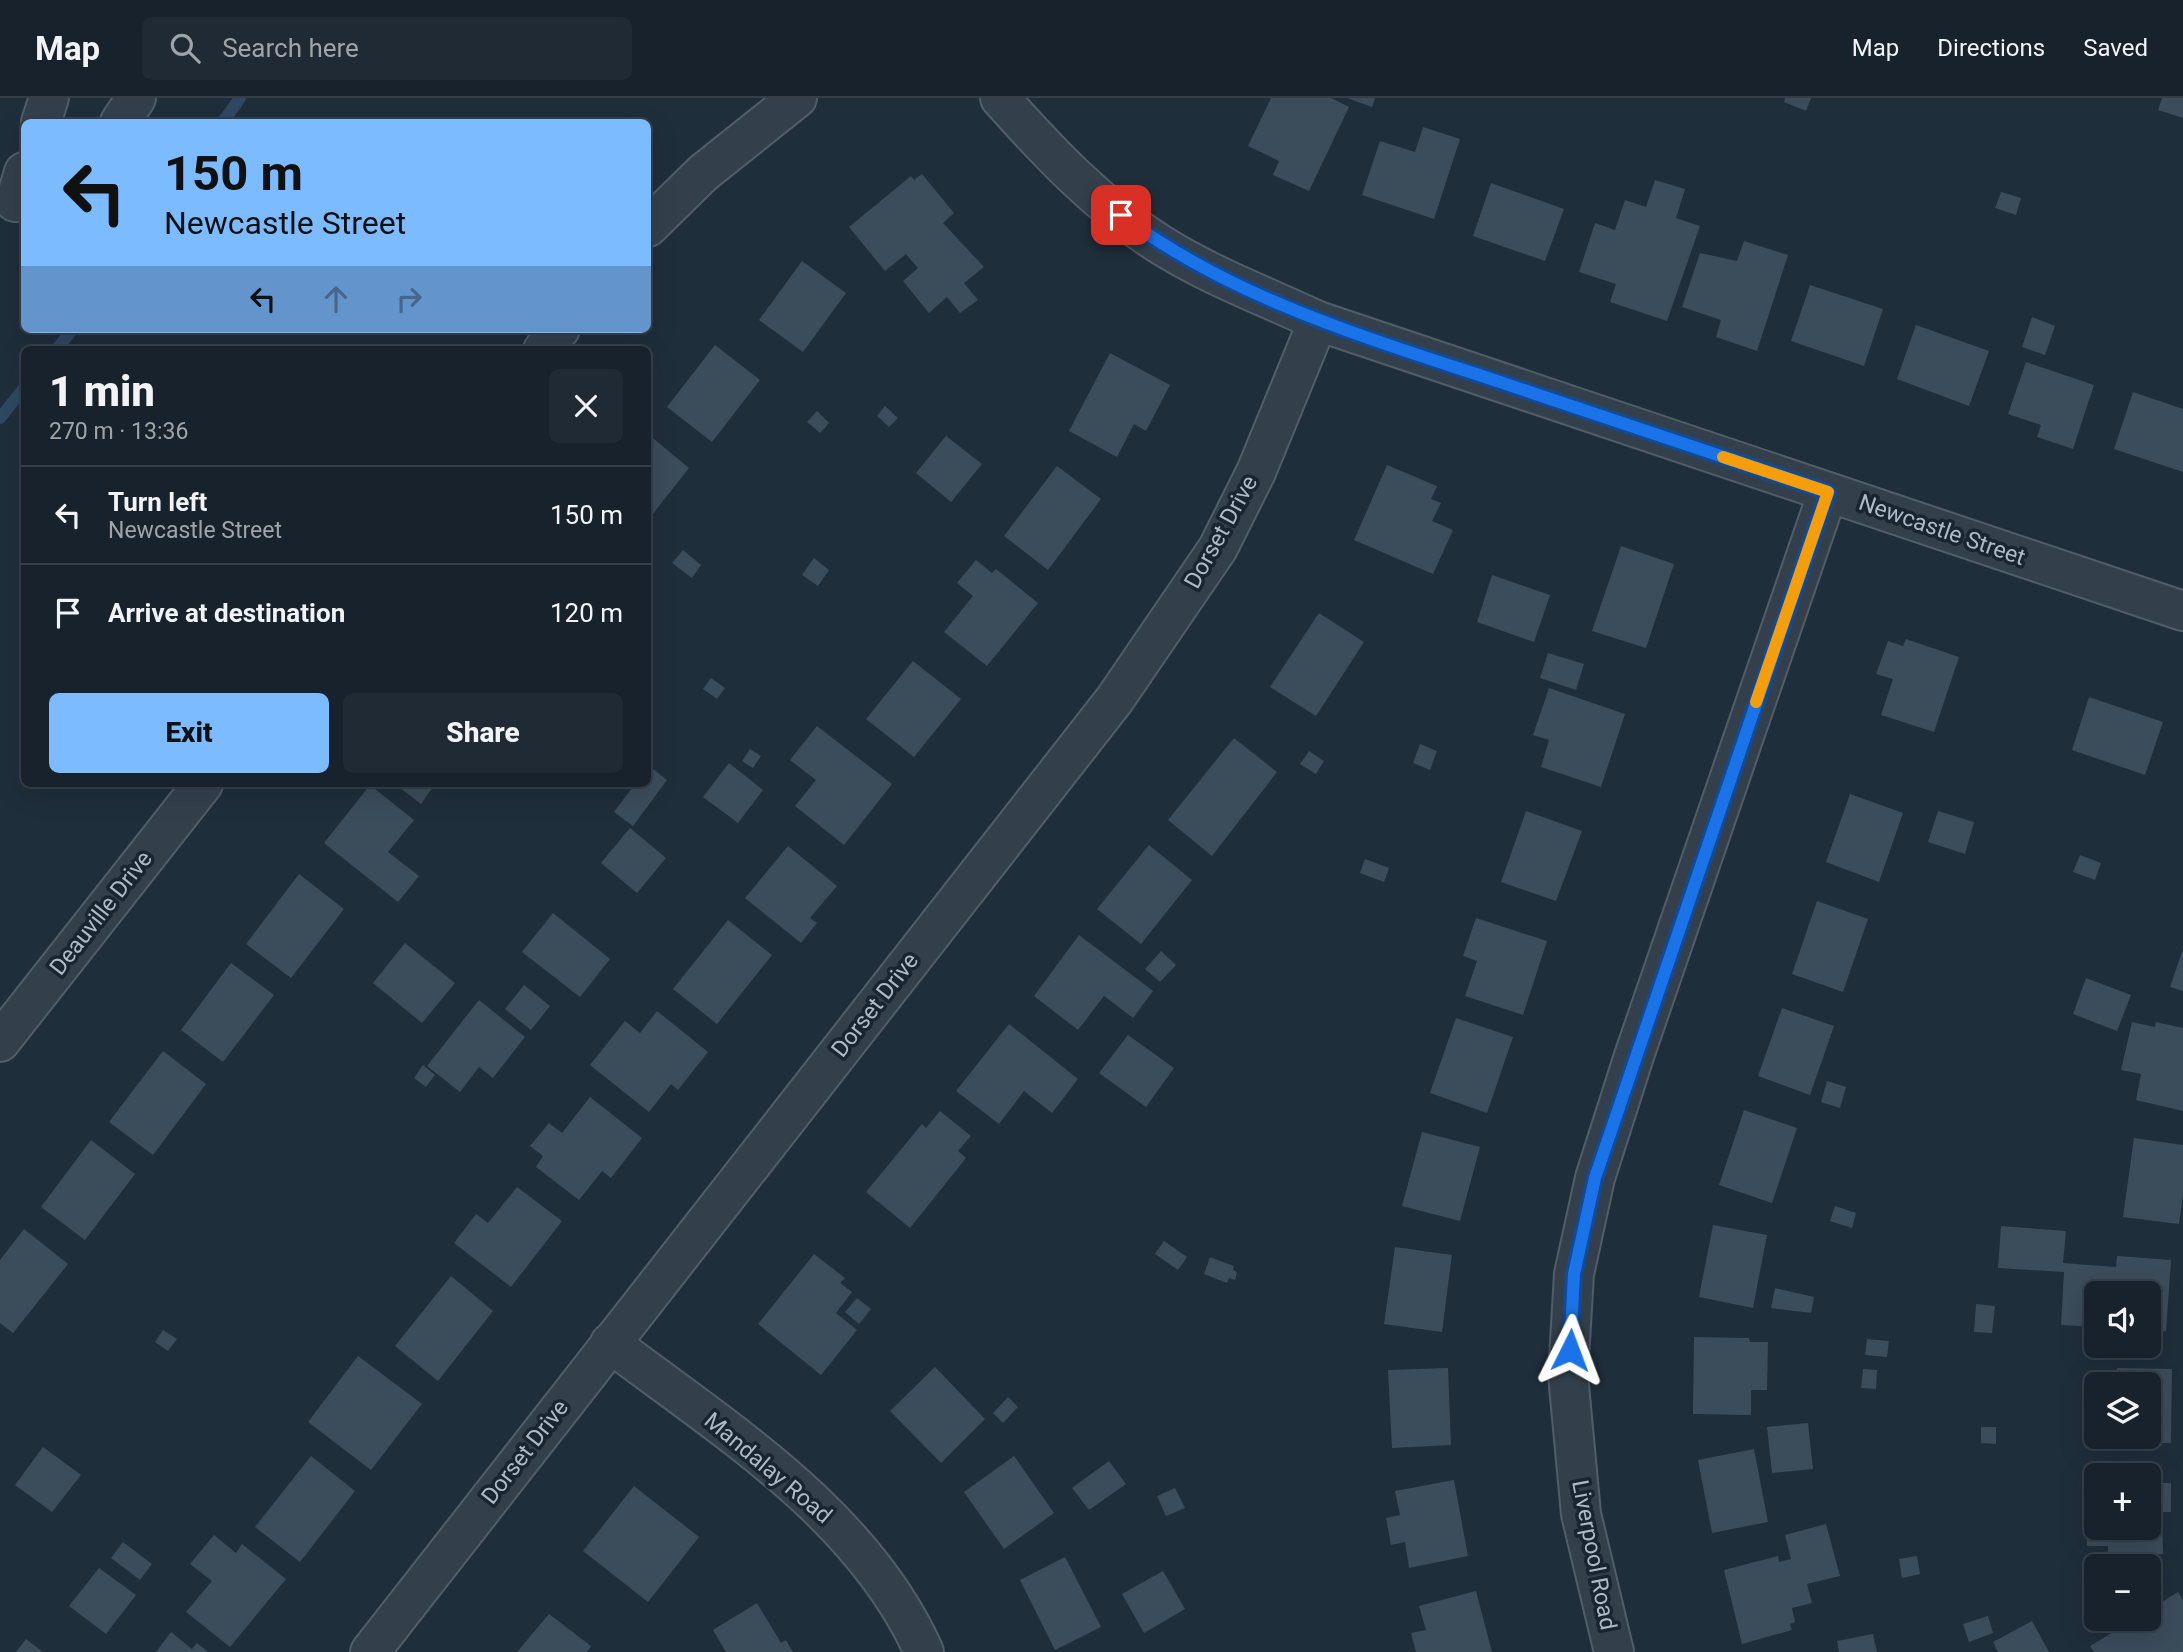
<!DOCTYPE html>
<meta charset="utf-8">
<style>
:root{--surface:#17222c;--page:#202a34;--text:#f1f3f6;--muted:#9ea4a9;--line:#363f48;--accent:#7cbbff}
body{margin:0;font-family:Roboto,sans-serif;background:var(--page);color:var(--text);height:100vh;display:flex;flex-direction:column;font-size:26px;white-space:nowrap}
*{box-sizing:border-box;margin:0}
p{font-size:23px;color:var(--muted)}
.icon{flex:none;width:38px;height:38px;fill:none;stroke:currentColor;stroke-width:2;stroke-linecap:round;stroke-linejoin:round}
.map{position:relative;flex:1;overflow:hidden}
.details{position:absolute;left:21px;top:248px;width:630px;height:441px;display:flex;flex-direction:column;background:var(--surface);border-radius:10px;box-shadow:0 7px 28px #0002,0 0 0 2px var(--line)}
.details>*{flex:none}
.hud{position:absolute;left:21px;top:21px;width:630px;height:214px;border-radius:10px;box-shadow:0 7px 28px #0002,0 0 0 2px var(--line);background:#7cbbff;color:#111;overflow:hidden}
.tools{position:absolute;left:2084px;top:1183px;display:grid;gap:14px}
.tools a{display:grid;place-items:center;width:77px;height:77px;border-radius:10px;background:var(--surface);box-shadow:0 7px 28px #0002,0 0 0 2px var(--line);font-size:35px}
.pin{position:absolute;display:grid;place-items:center;width:60px;height:60px;color:#fff;margin:-30px;border-radius:14px;box-shadow:0 4px 10px #0006}
.me{position:absolute;width:77px;margin:-38px;rotate:3deg;stroke-linejoin:round;filter:drop-shadow(0 0 5px #0008)}
.turn{display:flex;align-items:center;gap:24px;height:147px;padding:0 28px;font-size:32px}
.turn .icon{width:91px;height:91px;stroke-width:2.5}
.turn b{display:block;font-size:49px;line-height:60px}
.lanes{display:flex;align-items:center;height:66px;padding:0 28px;background:#0003;justify-content:center;gap:35px;direction:ltr}
.lanes .off{opacity:.35}
.round{display:grid;place-items:center;flex:none;width:74px;height:74px;border-radius:10px;background:var(--page)}
.overview{display:flex;align-items:center;justify-content:space-between;height:119px;padding:0 28px}
h1{font-size:42px;font-weight:800;line-height:52px}
.action{display:flex;gap:14px;margin-top:auto;padding:14px 28px}
.action a{flex:1;height:80px;border-radius:10px;background:var(--accent);color:#111;font-size:28px;font-weight:800;line-height:80px;text-align:center}
.action a+a{background:var(--page);color:var(--text)}
ul{padding:0;list-style:none}
li{display:flex;align-items:center;gap:21px;height:98px;padding:0 28px;border-top:2px solid var(--line)}
li div{flex:1}
li b{display:block;font-size:26px}
li em{font-style:normal}
header{display:flex;align-items:center;gap:42px;box-sizing:border-box;height:98px;padding:0 35px;background:var(--surface);border-bottom:2px solid var(--line)}
header strong{font-size:33px}
nav{display:flex;gap:38px;margin-inline-start:auto;font-size:24px}
.search{width:490px;height:63px;background:var(--page);display:flex;align-items:center;gap:18px;box-sizing:border-box;padding:0 24px;border-radius:10px;color:var(--muted);font-size:26px}
.map>svg:first-child{display:block}
</style>
<header>
<strong>Map</strong>
<div class="search"><svg class="icon" aria-label="search" viewBox="0 0 24 24"><circle cx="10" cy="10" r="6"/><path d="M15 15l6 6"/></svg>Search here</div>
<nav><a>Map</a><a>Directions</a><a>Saved</a></nav>
</header>
<div class="map">
<svg width="2183" height="1554" viewBox="0 0 2183 1554">
<rect width="100%" height="100%" fill="#1f2e3b"/>
<g fill="none" stroke-linecap="round" stroke-linejoin="round">
<!-- stream -->
<g stroke="#2f4963" stroke-width="12">
<path d="M 223,24 L 240,0"/>
<path d="M 56,252 L 73,231"/>
<path d="M 0,320 L 24,290"/>
</g>
</g>
<!-- building -->
<g fill="#3b4c5b">
<path d="M 1271,0 L 1331,0 L 1349,9 L 1309,93 L 1273,77 L 1279,63 L 1248,48 Z"/>
<path d="M 1347,0 L 1375,0 L 1372,9 Z"/>
<path d="M 1785,0 L 1811,0 L 1806,13 L 1784,4 Z"/>
<path d="M 2162,0 L 2183,0 L 2183,20 L 2158,12 Z"/>
<path d="M 1423,29 L 1460,41 L 1434,121 L 1362,97 L 1380,43 L 1415,54 Z"/>
<path d="M 922,76 L 954,115 L 943,125 L 984,169 L 964,185 L 978,202 L 960,215 L 947,199 L 929,215 L 903,183 L 918,170 L 906,156 L 885,173 L 849,129 L 911,78 L 914,82 Z"/>
<path d="M 1655,82 L 1685,91 L 1676,120 L 1700,128 L 1667,223 L 1610,204 L 1616,186 L 1579,174 L 1595,125 L 1615,132 L 1625,102 L 1646,109 Z"/>
<path d="M 1491,85 L 1564,111 L 1545,163 L 1473,138 Z"/>
<path d="M 2001,94 L 2021,100 L 2016,117 L 1995,110 Z"/>
<path d="M 1744,143 L 1788,157 L 1757,253 L 1716,239 L 1721,222 L 1682,209 L 1700,155 L 1737,163 Z"/>
<path d="M 802,163 L 846,195 L 803,254 L 759,222 Z"/>
<path d="M 1810,187 L 1883,211 L 1864,268 L 1791,243 Z"/>
<path d="M 2032,219 L 2055,228 L 2045,257 L 2022,249 Z"/>
<path d="M 1916,227 L 1989,253 L 1969,308 L 1897,281 Z"/>
<path d="M 715,247 L 760,282 L 712,344 L 667,309 Z"/>
<path d="M 1110,255 L 1170,287 L 1146,333 L 1134,326 L 1117,359 L 1069,333 Z"/>
<path d="M 2026,264 L 2094,287 L 2073,351 L 2037,339 L 2041,327 L 2008,316 Z"/>
<path d="M 2133,294 L 2183,311 L 2183,374 L 2114,351 Z"/>
<path d="M 885,308 L 898,320 L 889,329 L 877,318 Z"/>
<path d="M 817,313 L 829,325 L 820,335 L 807,324 Z"/>
<path d="M 648,336 L 689,370 L 648,422 Z"/>
<path d="M 946,338 L 982,366 L 951,404 L 916,375 Z"/>
<path d="M 1387,367 L 1437,388 L 1431,401 L 1441,405 L 1432,423 L 1453,432 L 1433,476 L 1354,442 Z"/>
<path d="M 1057,368 L 1101,401 L 1048,472 L 1004,438 Z"/>
<path d="M 1621,448 L 1674,466 L 1646,550 L 1592,533 Z"/>
<path d="M 683,452 L 701,467 L 692,480 L 672,465 Z"/>
<path d="M 814,460 L 829,472 L 818,488 L 802,477 Z"/>
<path d="M 976,462 L 992,475 L 996,471 L 1038,505 L 987,568 L 944,534 L 973,498 L 957,485 Z"/>
<path d="M 1492,477 L 1550,497 L 1534,544 L 1477,524 Z"/>
<path d="M 1319,515 L 1364,544 L 1316,618 L 1270,589 Z"/>
<path d="M 1906,541 L 1959,559 L 1934,634 L 1881,617 L 1893,581 L 1876,576 L 1888,543 L 1903,548 Z"/>
<path d="M 1548,555 L 1584,566 L 1576,592 L 1540,580 Z"/>
<path d="M 913,563 L 961,601 L 914,659 L 866,621 Z"/>
<path d="M 711,580 L 725,590 L 717,601 L 703,591 Z"/>
<path d="M 1549,590 L 1625,616 L 1601,689 L 1541,669 L 1549,642 L 1533,637 Z"/>
<path d="M 2089,599 L 2163,624 L 2145,677 L 2072,652 Z"/>
<path d="M 817,628 L 892,686 L 844,747 L 795,708 L 816,682 L 790,662 Z"/>
<path d="M 1234,640 L 1277,674 L 1212,758 L 1168,722 Z"/>
<path d="M 1420,646 L 1437,653 L 1430,672 L 1413,665 Z"/>
<path d="M 750,651 L 761,658 L 753,670 L 742,663 Z"/>
<path d="M 1309,653 L 1324,663 L 1316,676 L 1300,666 Z"/>
<path d="M 729,665 L 763,692 L 738,725 L 703,699 Z"/>
<path d="M 648,667 L 667,682 L 633,728 L 614,714 L 635,686 L 648,686 Z"/>
<path d="M 395,686 L 442,686 L 439,689 L 435,686 L 421,706 Z"/>
<path d="M 370,687 L 414,722 L 388,754 L 419,778 L 398,804 L 324,745 Z"/>
<path d="M 1850,696 L 1903,715 L 1879,784 L 1826,764 Z"/>
<path d="M 1526,713 L 1582,733 L 1556,803 L 1501,784 Z"/>
<path d="M 1938,713 L 1974,724 L 1965,756 L 1928,744 Z"/>
<path d="M 630,730 L 666,760 L 637,795 L 601,765 Z"/>
<path d="M 1149,747 L 1192,782 L 1141,846 L 1097,811 Z"/>
<path d="M 788,748 L 837,788 L 810,820 L 817,825 L 801,845 L 745,800 Z"/>
<path d="M 2080,757 L 2101,765 L 2095,782 L 2073,774 Z"/>
<path d="M 1365,761 L 1389,770 L 1384,784 L 1360,775 Z"/>
<path d="M 299,776 L 344,811 L 291,880 L 246,846 Z"/>
<path d="M 1817,803 L 1868,821 L 1843,894 L 1792,876 Z"/>
<path d="M 553,815 L 610,861 L 580,899 L 522,854 Z"/>
<path d="M 1476,820 L 1547,843 L 1523,917 L 1465,898 L 1477,863 L 1463,858 Z"/>
<path d="M 728,822 L 772,857 L 717,926 L 673,891 Z"/>
<path d="M 1079,837 L 1153,893 L 1133,920 L 1104,898 L 1078,932 L 1034,898 Z"/>
<path d="M 405,845 L 455,885 L 422,925 L 373,885 Z"/>
<path d="M 2183,851 L 2183,893 L 2170,889 Z"/>
<path d="M 1161,853 L 1176,867 L 1160,884 L 1145,871 Z"/>
<path d="M 231,865 L 274,897 L 223,964 L 181,932 Z"/>
<path d="M 2086,880 L 2131,897 L 2117,933 L 2073,916 Z"/>
<path d="M 524,887 L 550,908 L 531,932 L 505,911 Z"/>
<path d="M 479,902 L 525,939 L 493,980 L 479,969 L 460,994 L 427,968 Z"/>
<path d="M 1782,910 L 1834,928 L 1810,997 L 1758,978 Z"/>
<path d="M 657,913 L 708,954 L 678,992 L 671,986 L 649,1014 L 590,967 L 625,923 L 640,935 Z"/>
<path d="M 1456,920 L 1513,939 L 1487,1015 L 1430,995 Z"/>
<path d="M 2132,924 L 2155,929 L 2156,924 L 2183,930 L 2183,1013 L 2136,1002 L 2141,976 L 2121,972 Z"/>
<path d="M 1009,926 L 1078,981 L 1052,1015 L 1024,993 L 999,1026 L 956,993 Z"/>
<path d="M 1128,937 L 1174,970 L 1146,1009 L 1099,975 Z"/>
<path d="M 163,953 L 206,986 L 153,1057 L 109,1024 Z"/>
<path d="M 423,967 L 435,977 L 426,989 L 414,980 Z"/>
<path d="M 1827,983 L 1846,989 L 1840,1010 L 1821,1004 Z"/>
<path d="M 590,999 L 642,1040 L 611,1080 L 602,1073 L 579,1102 L 536,1069 L 543,1058 L 530,1048 L 549,1025 L 562,1035 Z"/>
<path d="M 1744,1012 L 1797,1030 L 1772,1105 L 1719,1087 Z"/>
<path d="M 940,1013 L 971,1038 L 958,1053 L 966,1060 L 910,1130 L 866,1094 L 922,1026 L 926,1030 Z"/>
<path d="M 1422,1034 L 1480,1049 L 1460,1123 L 1402,1108 Z"/>
<path d="M 2134,1040 L 2183,1047 L 2183,1096 L 2179,1126 L 2123,1119 Z"/>
<path d="M 91,1042 L 135,1076 L 85,1142 L 41,1109 Z"/>
<path d="M 517,1089 L 562,1123 L 511,1189 L 454,1145 L 476,1116 L 488,1125 Z"/>
<path d="M 1835,1108 L 1856,1115 L 1852,1130 L 1830,1123 Z"/>
<path d="M 1713,1127 L 1767,1137 L 1753,1210 L 1699,1199 Z"/>
<path d="M 2001,1128 L 2066,1133 L 2063,1165 L 2116,1169 L 2117,1158 L 2171,1162 L 2166,1233 L 2149,1232 L 2149,1195 L 2096,1195 L 2096,1229 L 2061,1227 L 2064,1174 L 1998,1170 Z"/>
<path d="M 24,1131 L 68,1166 L 13,1235 L 0,1225 L 0,1162 Z"/>
<path d="M 1164,1143 L 1187,1159 L 1178,1172 L 1155,1156 Z"/>
<path d="M 1395,1149 L 1452,1157 L 1442,1234 L 1384,1226 Z"/>
<path d="M 814,1156 L 845,1180 L 840,1185 L 852,1194 L 836,1215 L 857,1232 L 821,1277 L 758,1226 Z"/>
<path d="M 1210,1159 L 1234,1168 L 1233,1172 L 1237,1174 L 1235,1182 L 1229,1180 L 1227,1185 L 1204,1176 Z"/>
<path d="M 451,1178 L 493,1213 L 438,1283 L 395,1248 Z"/>
<path d="M 1775,1190 L 1814,1199 L 1811,1215 L 1771,1210 Z"/>
<path d="M 857,1200 L 871,1211 L 859,1226 L 845,1214 Z"/>
<path d="M 1976,1206 L 1995,1208 L 1992,1235 L 1974,1234 Z"/>
<path d="M 163,1232 L 177,1241 L 168,1253 L 155,1244 Z"/>
<path d="M 1694,1239 L 1749,1240 L 1750,1244 L 1768,1244 L 1767,1292 L 1751,1292 L 1751,1317 L 1693,1316 Z"/>
<path d="M 1867,1241 L 1889,1243 L 1887,1259 L 1865,1257 Z"/>
<path d="M 358,1258 L 422,1306 L 371,1372 L 308,1324 Z"/>
<path d="M 935,1269 L 985,1321 L 941,1365 L 890,1313 Z"/>
<path d="M 1448,1270 L 1451,1347 L 1392,1350 L 1388,1272 Z"/>
<path d="M 2117,1270 L 2172,1271 L 2171,1345 L 2116,1345 L 2116,1339 L 2149,1339 L 2149,1286 L 2116,1286 Z"/>
<path d="M 1863,1271 L 1877,1272 L 1876,1291 L 1861,1290 Z"/>
<path d="M 1008,1299 L 1018,1309 L 1003,1325 L 993,1315 Z"/>
<path d="M 1808,1325 L 1813,1371 L 1772,1375 L 1767,1329 Z"/>
<path d="M 1981,1329 L 1996,1329 L 1996,1346 L 1981,1345 Z"/>
<path d="M 43,1349 L 81,1377 L 52,1414 L 15,1387 Z"/>
<path d="M 1754,1351 L 1768,1424 L 1712,1435 L 1698,1362 Z"/>
<path d="M 311,1358 L 355,1393 L 300,1464 L 255,1429 Z"/>
<path d="M 1014,1358 L 1054,1415 L 1004,1451 L 964,1394 Z"/>
<path d="M 1109,1363 L 1126,1386 L 1089,1412 L 1072,1390 Z"/>
<path d="M 1454,1382 L 1468,1458 L 1409,1470 L 1405,1444 L 1391,1447 L 1386,1420 L 1400,1417 L 1395,1393 Z"/>
<path d="M 2149,1385 L 2171,1385 L 2171,1414 L 2162,1414 L 2163,1456 L 2108,1457 L 2108,1448 L 2087,1448 L 2086,1386 L 2096,1386 L 2096,1430 L 2149,1430 Z"/>
<path d="M 634,1388 L 699,1439 L 648,1504 L 583,1453 Z"/>
<path d="M 1175,1390 L 1185,1410 L 1166,1418 L 1157,1398 Z"/>
<path d="M 1826,1426 L 1840,1478 L 1807,1486 L 1812,1505 L 1792,1510 L 1795,1524 L 1790,1526 L 1792,1532 L 1742,1546 L 1724,1472 L 1778,1458 L 1779,1464 L 1791,1461 L 1785,1437 Z"/>
<path d="M 214,1437 L 236,1455 L 242,1446 L 286,1481 L 230,1549 L 186,1514 L 212,1483 L 190,1466 Z"/>
<path d="M 123,1444 L 152,1466 L 140,1482 L 111,1460 Z"/>
<path d="M 1917,1458 L 1920,1476 L 1902,1480 L 1899,1461 Z"/>
<path d="M 1065,1459 L 1101,1529 L 1055,1552 L 1020,1482 Z"/>
<path d="M 99,1470 L 136,1497 L 106,1536 L 69,1508 Z"/>
<path d="M 1163,1473 L 1185,1511 L 1144,1535 L 1122,1496 Z"/>
<path d="M 1476,1493 L 1492,1554 L 1416,1554 L 1411,1535 L 1426,1532 L 1419,1508 Z"/>
<path d="M 2178,1494 L 2183,1502 L 2183,1554 L 2094,1554 L 2090,1548 L 2135,1521 L 2149,1521 L 2149,1512 Z"/>
<path d="M 757,1505 L 781,1545 L 786,1542 L 793,1554 L 726,1554 L 713,1532 Z"/>
<path d="M 549,1516 L 591,1548 L 587,1554 L 517,1554 Z"/>
<path d="M 1988,1518 L 1993,1535 L 1969,1544 L 1963,1526 Z"/>
<path d="M 2032,1523 L 2049,1554 L 1998,1554 L 1993,1544 Z"/>
<path d="M 171,1534 L 192,1551 L 197,1545 L 208,1554 L 156,1554 Z"/>
<path d="M 1873,1536 L 1877,1554 L 1839,1554 L 1837,1543 Z"/>
<path d="M 26,1541 L 43,1554 L 16,1554 Z"/>
</g>
<g fill="none" stroke-linecap="round" stroke-linejoin="round">
<defs>
<g id="minor">
<path d="M 1000,0 C 1048,54 1097,106 1158,145 C 1208,177 1265,198 1318,223 L 2183,513"/>
<path d="M 41,24 L 49,0"/>
<path d="M 120,24 L 136,0"/>
<path d="M 15,104 L 24,74"/>
<path d="M 648,129 L 703,75 L 797,0"/>
<path d="M 543,252 L 560,231"/>
<path d="M 0,944 L 203,686"/>
<path d="M 610,1245 C 725,1332 863,1417 924,1554"/>
<path d="M 370,1554 L 1115,601 L 1218,450 L 1256,374 L 1318,223"/>
<path d="M 1614,1554 L 1581,1416 L 1568,1277 L 1574,1176 L 1595,1080 L 1634,958 L 1828,394"/>
</g>
</defs>
<!-- minor casing -->
<use href="#minor" stroke="#515d69" stroke-width="42"/>
<!-- minor -->
<use href="#minor" stroke="#33404c" stroke-width="38"/>
</g>
<g fill="none" stroke-linecap="round" stroke-linejoin="round">
<defs>
<path id="route" d="M 1121,117 C 1229,199 1364,239 1491,281 C 1604,318 1716,356 1828,394 L 1595,1080 L 1574,1176 L 1570,1252"/>
</defs>
<!-- route casing -->
<use href="#route" stroke="#114b97" stroke-width="18"/>
<!-- route -->
<use href="#route" stroke="#1a73e8" stroke-width="12"/>
<!-- slow -->
<path stroke="#f59e0b" stroke-width="12" d="M 1723,359 L 1828,394 L 1756,604"/>
</g>
<g text-anchor="middle" dominant-baseline="central" stroke-width="7" stroke-linejoin="round" paint-order="stroke">
<!-- street labels -->
<g font-size="23" fill="#aebac8" stroke="#192530">
<text transform="translate(1942 432) rotate(19)">Newcastle Street</text>
<text transform="translate(1221 434) rotate(-61)">Dorset Drive</text>
<text transform="translate(101 815) rotate(-52)">Deauville Drive</text>
<text transform="translate(875 907) rotate(-52)">Dorset Drive</text>
<text transform="translate(525 1354) rotate(-52)">Dorset Drive</text>
<text transform="translate(768 1370) rotate(40)">Mandalay Road</text>
<text transform="translate(1594 1457) rotate(79)">Liverpool Road</text>
</g>
</g>
</svg>
<div class="tools">
<a><svg class="icon" aria-label="sound" viewBox="0 0 24 24"><path d="M4 9h4l5-4v14l-5-4H4zM17 9q2 3 0 6"/></svg></a>
<a><svg class="icon" aria-label="layers" viewBox="0 0 24 24"><path d="M12 4l9 5-9 5-9-5zM3 14l9 5 9-5"/></svg></a>
<a>+</a>
<a>−</a>
</div>
<div class="pin" style="left:1121px;top:117px;background:#d93025"><svg class="icon" aria-label="arrive" viewBox="0 0 24 24"><path d="M6 21V4h12l-3 4 3 4H6"/></svg></div>
<svg class="me" style="left:1570px;top:1252px" viewBox="-20 -20 40 40"><path d="M0-17L14 15 0 8-14 15z" fill="#1a73e8" stroke="#fff" stroke-width="4"/></svg>
<div class="hud">
<div class="turn"><svg class="icon" aria-label="left" viewBox="0 0 24 24"><path d="M17 20v-9H6M10 6l-5 5 5 5"/></svg><div><b>150 m</b>Newcastle Street</div></div>
<div class="lanes"><svg class="icon" aria-label="left" viewBox="0 0 24 24"><path d="M17 20v-9H6M10 6l-5 5 5 5"/></svg><svg class="icon off" aria-label="ahead" viewBox="0 0 24 24"><path d="M12 20V5M6 11l6-6 6 6"/></svg><svg class="icon off" aria-label="right" viewBox="0 0 24 24"><path d="M7 20v-9h11M14 6l5 5-5 5"/></svg></div>
</div>
<section class="details">
<div class="overview"><div><h1>1 min</h1><p>270 m · 13:36</p></div><a class="round"><svg class="icon" aria-label="close" viewBox="0 0 24 24"><path d="M6 6l12 12M18 6L6 18"/></svg></a></div>
<ul>
<li><svg class="icon" aria-label="left" viewBox="0 0 24 24"><path d="M17 20v-9H6M10 6l-5 5 5 5"/></svg><div><b>Turn left</b><p>Newcastle Street</p></div><em>150 m</em></li>
<li><svg class="icon" aria-label="arrive" viewBox="0 0 24 24"><path d="M6 21V4h12l-3 4 3 4H6"/></svg><div><b>Arrive at destination</b></div><em>120 m</em></li>
</ul>
<div class="action"><a>Exit</a><a>Share</a></div>
</section>
</div>
